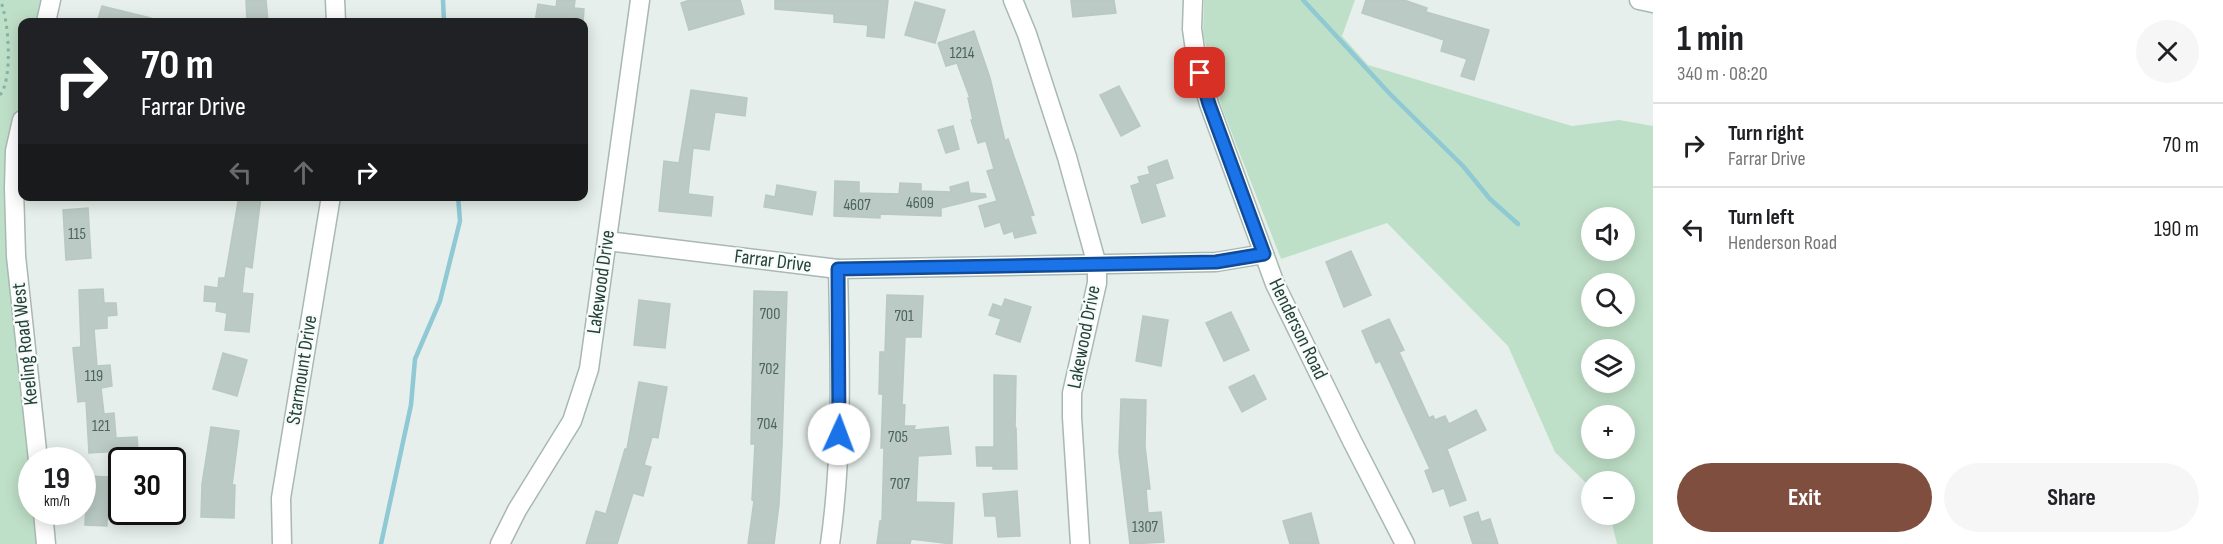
<!DOCTYPE html>
<meta charset="utf-8">
<style>
:root{--surface:#fff;--page:#f6f6f6;--text:#202124;--muted:#757577;--line:#e0e0e0;--accent:#7f4e3f}
body{margin:0;font-family:"Sofia Sans Condensed",sans-serif;background:var(--page);color:var(--text);height:100vh;display:flex;flex-direction:column;font-size:22px;white-space:nowrap}
*{box-sizing:border-box;margin:0}
p{font-size:20px;color:var(--muted)}
.icon{flex:none;width:33px;height:33px;fill:none;stroke:currentColor;stroke-width:2;stroke-linecap:round;stroke-linejoin:round}
.map{position:relative;flex:1;overflow:hidden}
.details{display:flex;flex-direction:column;background:var(--surface);width:570px}
.details>*{flex:none}
.guide{position:absolute;left:18px;top:18px;width:570px;height:183px;border-radius:12px;box-shadow:0 3px 15px #0003;background:#202124;color:#fff;overflow:hidden}
.tools{position:absolute;left:1581px;top:207px;display:grid;gap:12px}
.tools a{display:grid;place-items:center;width:54px;height:54px;border-radius:50%;background:var(--surface);box-shadow:0 3px 15px #0003;font-size:30px}
.speed{position:absolute;left:18px;top:447px;display:flex;gap:12px;font-size:30px;font-weight:700;text-align:center}
.speed>*{display:grid;place-content:center;width:78px;height:78px;border-radius:50%;background:var(--surface);box-shadow:0 3px 15px #0003;line-height:1}
.speed small{font-size:15px;font-weight:400}
.speed .limit{border:3px solid #111;border-radius:9px;background:#fff;color:#111}
.pin{position:absolute;display:grid;place-items:center;width:51px;height:51px;color:#fff;margin:-26px;border-radius:12px;box-shadow:0 3px 9px #0006}
.me{position:absolute;width:66px;margin:-33px;rotate:2deg;stroke-linejoin:round;filter:drop-shadow(0 0 4px #0008)}
.turn{display:flex;align-items:center;gap:21px;height:126px;padding:0 24px;font-size:27px}
.turn .icon{width:78px;height:78px;stroke-width:2.5}
.turn b{display:block;font-size:42px;line-height:51px}
.lanes{display:flex;align-items:center;height:57px;padding:0 24px;background:#0003;justify-content:center;gap:30px;direction:ltr}
.lanes .off{opacity:.35}
.round{display:grid;place-items:center;flex:none;width:63px;height:63px;border-radius:32px;background:var(--page)}
.overview{display:flex;align-items:center;justify-content:space-between;height:102px;padding:0 24px}
h1{font-size:36px;font-weight:700;line-height:45px}
.primary-button{display:flex;gap:12px;margin-top:auto;padding:12px 24px}
.primary-button a{flex:1;height:69px;border-radius:36px;background:var(--accent);color:#fff;font-size:24px;font-weight:700;line-height:69px;text-align:center}
.primary-button a+a{background:var(--page);color:var(--text)}
ul{padding:0;list-style:none}
li{display:flex;align-items:center;gap:18px;height:84px;padding:0 24px;border-top:2px solid var(--line)}
li div{flex:1}
li b{display:block;font-size:22px}
li em{font-style:normal}
main{display:flex;flex:1;min-height:0}
.map>svg:first-child{display:block}
</style>
<main>
<div class="map">
<svg width="1653" height="544" viewBox="0 0 1653 544">
<rect width="100%" height="100%" fill="#e6efeb"/>
<!-- green -->
<g fill="#bfe0c8" fill-rule="evenodd">
<path d="M 0,0 L 47,0 L 41,22 L 22,22 L 22,99 L 8,156 L 32,460 L 32,512 L 37,512 L 41,544 L 0,544 Z"/>
<path d="M 1204,0 L 1355,0 L 1342,36 L 1368,65 L 1572,126 L 1619,120 L 1653,126 L 1653,544 L 1617,544 L 1610,515 L 1624,514 L 1624,482 L 1592,482 L 1591,488 L 1555,452 L 1508,346 L 1387,223 L 1281,259 L 1222,108 L 1203,34 ZM 1592,218 L 1624,218 L 1624,250 L 1592,250 ZM 1592,284 L 1624,284 L 1624,316 L 1592,316 ZM 1592,350 L 1624,350 L 1624,382 L 1592,382 ZM 1592,416 L 1624,416 L 1624,448 L 1592,448 Z"/>
</g>
<g fill="none" stroke-linecap="round" stroke-linejoin="round">
<!-- stream -->
<g stroke="#8ec9d4" stroke-width="4.5">
<path d="M 443,0 L 444,22"/>
<path d="M 1303,0 L 1390,94 L 1463,166 L 1490,199 L 1518,224"/>
<path d="M 381,544 L 411,405 L 415,359 L 440,301 L 460,221 L 458,196"/>
</g>
</g>
<!-- building -->
<g fill="#bbcac4" stroke="#b8c9c2" stroke-width="1.5">
<path d="M 246,0 L 266,0 L 268,22 L 247,22 Z"/>
<path d="M 557,0 L 575,0 L 574,8 L 584,9 L 583,22 L 535,22 L 538,4 L 556,7 Z"/>
<path d="M 690,0 L 740,0 L 744,14 L 689,30 L 681,3 Z"/>
<path d="M 775,0 L 888,0 L 884,38 L 867,36 L 868,25 L 834,22 L 834,14 L 775,9 Z"/>
<path d="M 1071,0 L 1114,0 L 1116,13 L 1073,17 Z"/>
<path d="M 1366,0 L 1404,0 L 1427,8 L 1426,12 L 1489,30 L 1474,80 L 1461,76 L 1467,59 L 1441,51 L 1444,40 L 1362,13 Z"/>
<path d="M 915,2 L 945,10 L 935,43 L 905,35 Z"/>
<path d="M 102,6 L 151,18 L 151,22 L 97,22 Z"/>
<path d="M 974,31 L 990,78 L 1005,141 L 1008,139 L 1034,215 L 1030,216 L 1036,233 L 1015,238 L 1013,231 L 1004,234 L 1000,222 L 985,227 L 979,206 L 997,201 L 987,171 L 994,169 L 986,141 L 978,143 L 971,120 L 973,120 L 968,98 L 970,98 L 957,63 L 946,66 L 938,43 Z"/>
<path d="M 1119,86 L 1140,126 L 1121,136 L 1100,95 Z"/>
<path d="M 691,90 L 747,98 L 745,116 L 715,112 L 709,150 L 693,148 L 688,194 L 713,197 L 711,216 L 659,211 L 664,161 L 679,163 Z"/>
<path d="M 953,126 L 959,149 L 946,153 L 938,130 Z"/>
<path d="M 1167,160 L 1173,178 L 1155,184 L 1165,216 L 1142,223 L 1131,186 L 1140,183 L 1138,177 L 1150,174 L 1148,167 Z"/>
<path d="M 835,181 L 859,182 L 859,193 L 899,194 L 900,183 L 921,184 L 921,191 L 951,192 L 950,187 L 968,182 L 970,193 L 985,194 L 986,197 L 941,208 L 941,216 L 880,214 L 880,218 L 834,216 Z"/>
<path d="M 777,185 L 816,192 L 812,215 L 764,207 L 766,195 L 775,197 Z"/>
<path d="M 239,196 L 261,196 L 252,268 L 245,266 L 242,293 L 253,294 L 249,332 L 225,330 L 227,313 L 216,311 L 217,302 L 204,301 L 205,286 L 218,288 L 219,278 L 225,278 Z"/>
<path d="M 88,208 L 91,258 L 66,260 L 63,210 Z"/>
<path d="M 1351,251 L 1371,295 L 1344,307 L 1326,262 Z"/>
<path d="M 103,289 L 104,303 L 116,303 L 117,315 L 107,316 L 107,328 L 94,329 L 97,366 L 110,365 L 112,386 L 101,388 L 104,414 L 114,413 L 116,438 L 137,437 L 138,450 L 89,453 L 86,401 L 78,402 L 73,348 L 81,347 L 79,290 Z"/>
<path d="M 754,291 L 787,292 L 782,445 L 779,504 L 774,544 L 748,544 L 754,501 L 752,500 L 755,444 L 751,444 Z"/>
<path d="M 887,295 L 923,296 L 921,337 L 905,337 L 902,405 L 905,405 L 904,426 L 915,426 L 914,430 L 948,427 L 951,454 L 918,456 L 916,502 L 954,503 L 952,544 L 911,539 L 910,544 L 877,544 L 880,521 L 882,521 L 884,448 L 881,448 L 883,394 L 879,394 L 880,352 L 885,352 Z"/>
<path d="M 1005,299 L 1031,307 L 1020,342 L 996,334 L 1001,319 L 989,315 L 993,304 L 1002,307 Z"/>
<path d="M 639,300 L 670,304 L 665,348 L 634,345 Z"/>
<path d="M 1231,312 L 1249,350 L 1224,361 L 1206,323 Z"/>
<path d="M 1143,316 L 1168,320 L 1161,366 L 1136,361 Z"/>
<path d="M 1389,319 L 1404,350 L 1399,352 L 1429,418 L 1433,416 L 1435,420 L 1445,416 L 1449,424 L 1476,410 L 1486,430 L 1447,449 L 1466,500 L 1450,506 L 1444,488 L 1433,492 L 1425,471 L 1430,469 L 1380,361 L 1376,363 L 1362,331 Z"/>
<path d="M 223,353 L 247,360 L 237,396 L 213,389 Z"/>
<path d="M 994,375 L 1016,376 L 1015,428 L 1016,428 L 1017,469 L 993,469 L 993,466 L 977,466 L 976,447 L 994,447 Z"/>
<path d="M 1254,375 L 1266,399 L 1242,412 L 1229,387 Z"/>
<path d="M 639,382 L 667,387 L 658,438 L 652,437 L 644,465 L 651,467 L 643,496 L 633,493 L 617,544 L 586,544 L 596,511 L 606,514 L 625,449 L 627,449 Z"/>
<path d="M 1121,399 L 1146,400 L 1145,446 L 1150,489 L 1146,489 L 1148,513 L 1161,512 L 1164,542 L 1130,544 L 1119,452 Z"/>
<path d="M 211,427 L 239,431 L 232,485 L 235,485 L 234,518 L 201,517 L 202,484 Z"/>
<path d="M 87,476 L 108,477 L 107,526 L 85,525 Z"/>
<path d="M 1017,491 L 1020,536 L 998,537 L 996,516 L 985,516 L 983,494 Z"/>
<path d="M 1478,512 L 1481,522 L 1490,519 L 1498,544 L 1473,544 L 1464,517 Z"/>
<path d="M 1311,513 L 1319,544 L 1290,544 L 1283,521 Z"/>
</g>
<g fill="none" stroke-linecap="round" stroke-linejoin="round">
<defs>
<g id="minor">
<path d="M 335,0 L 336,22"/>
<path d="M 1013,0 L 1027,34 L 1067,157 L 1097,265 L 1097,283 L 1072,393 L 1072,417 L 1080,544"/>
<path d="M 1193,0 L 1192,29 L 1196,57 L 1209,104 L 1275,284 L 1352,441 L 1405,544"/>
<path d="M 1639,0 L 1653,3"/>
<path d="M 46,22 L 51,0"/>
<path d="M 22,120 L 15,151 L 14,188 L 16,256 L 38,460"/>
<path d="M 607,241 L 838,269 L 1216,262 L 1264,254"/>
<path d="M 43,512 L 46,544"/>
<path d="M 282,544 L 281,498 L 331,196"/>
<path d="M 500,544 L 517,510 L 572,421 L 589,369 L 640,0"/>
<path d="M 830,544 C 843,453 840,361 838,269"/>
</g>
</defs>
<!-- minor casing -->
<use href="#minor" stroke="#a8b8b2" stroke-width="21"/>
<!-- path -->
<path stroke="#86b3a5" stroke-width="3" stroke-dasharray="3 4.5" stroke-linecap="butt" d="M 0,95 C 13,80 9,18 0,0"/>
<!-- minor -->
<use href="#minor" stroke="#fff" stroke-width="18"/>
</g>
<g fill="none" stroke-linecap="round" stroke-linejoin="round">
<defs>
<path id="route" d="M 839,434 L 838,269 L 1216,262 L 1264,254 L 1209,104 L 1200,73"/>
</defs>
<!-- route casing -->
<use href="#route" stroke="#114b97" stroke-width="15"/>
<!-- route -->
<use href="#route" stroke="#1a73e8" stroke-width="10"/>
</g>
<g text-anchor="middle" dominant-baseline="central" stroke-width="4.5" stroke-linejoin="round" paint-order="stroke">
<!-- number labels -->
<g font-size="16" fill="#4a645c">
<text x="962" y="53">1214</text>
<text x="920" y="203">4609</text>
<text x="857" y="205">4607</text>
<text x="77" y="234">115</text>
<text x="770" y="314">700</text>
<text x="904" y="316">701</text>
<text x="769" y="369">702</text>
<text x="94" y="376">119</text>
<text x="767" y="424">704</text>
<text x="101" y="426">121</text>
<text x="898" y="437">705</text>
<text x="900" y="484">707</text>
<text x="1145" y="527">1307</text>
</g>
<!-- street labels -->
<g font-size="20" fill="#24423a" stroke="#f7fbf9">
<text transform="translate(773 261) rotate(7)">Farrar Drive</text>
<text transform="translate(601 282) rotate(-82)">Lakewood Drive</text>
<text transform="translate(1298 329) rotate(64)">Henderson Road</text>
<text transform="translate(1084 337) rotate(-79)">Lakewood Drive</text>
<text transform="translate(25 344) rotate(-96)">Keeling Road West</text>
<text transform="translate(302 370) rotate(-81)">Starmount Drive</text>
</g>
</g>
</svg>
<div class="tools">
<a><svg class="icon" aria-label="sound" viewBox="0 0 24 24"><path d="M4 9h4l5-4v14l-5-4H4zM17 9q2 3 0 6"/></svg></a>
<a><svg class="icon" aria-label="search" viewBox="0 0 24 24"><circle cx="10" cy="10" r="6"/><path d="M15 15l6 6"/></svg></a>
<a><svg class="icon" aria-label="layers" viewBox="0 0 24 24"><path d="M12 4l9 5-9 5-9-5zM3 14l9 5 9-5"/></svg></a>
<a>+</a>
<a>−</a>
</div>
<div class="speed"><div>19<small>km/h</small></div><div class="limit">30</div></div>
<div class="pin" style="left:1200px;top:73px;background:#d93025"><svg class="icon" aria-label="arrive" viewBox="0 0 24 24"><path d="M6 21V4h12l-3 4 3 4H6"/></svg></div>
<svg class="me" style="left:839px;top:434px" viewBox="-20 -20 40 40"><circle r="19" fill="#fff"/><path d="M0-13L10 11 0 6-10 11z" fill="#1a73e8"/></svg>
<div class="guide">
<div class="turn"><svg class="icon" aria-label="right" viewBox="0 0 24 24"><path d="M7 20v-9h11M14 6l5 5-5 5"/></svg><div><b>70 m</b>Farrar Drive</div></div>
<div class="lanes"><svg class="icon off" aria-label="left" viewBox="0 0 24 24"><path d="M17 20v-9H6M10 6l-5 5 5 5"/></svg><svg class="icon off" aria-label="ahead" viewBox="0 0 24 24"><path d="M12 20V5M6 11l6-6 6 6"/></svg><svg class="icon" aria-label="right" viewBox="0 0 24 24"><path d="M7 20v-9h11M14 6l5 5-5 5"/></svg></div>
</div>
</div>
<section class="details">
<div class="overview"><div><h1>1 min</h1><p>340 m · 08:20</p></div><a class="round"><svg class="icon" aria-label="close" viewBox="0 0 24 24"><path d="M6 6l12 12M18 6L6 18"/></svg></a></div>
<ul>
<li><svg class="icon" aria-label="right" viewBox="0 0 24 24"><path d="M7 20v-9h11M14 6l5 5-5 5"/></svg><div><b>Turn right</b><p>Farrar Drive</p></div><em>70 m</em></li>
<li><svg class="icon" aria-label="left" viewBox="0 0 24 24"><path d="M17 20v-9H6M10 6l-5 5 5 5"/></svg><div><b>Turn left</b><p>Henderson Road</p></div><em>190 m</em></li>
</ul>
<div class="primary-button"><a>Exit</a><a>Share</a></div>
</section>
</main>
